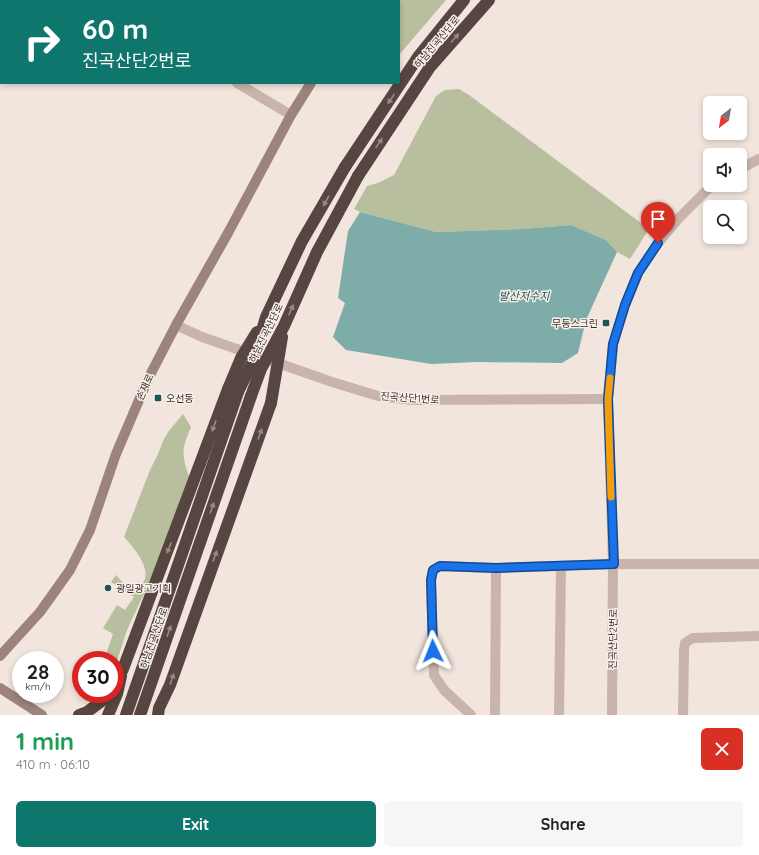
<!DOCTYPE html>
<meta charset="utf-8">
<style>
:root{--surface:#fff;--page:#f6f6f6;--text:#202124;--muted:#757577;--accent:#0f766e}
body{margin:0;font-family:Quicksand,"Noto Sans KR",sans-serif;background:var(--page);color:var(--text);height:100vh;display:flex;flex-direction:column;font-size:15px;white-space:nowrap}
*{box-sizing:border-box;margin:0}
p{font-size:13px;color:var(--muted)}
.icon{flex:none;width:22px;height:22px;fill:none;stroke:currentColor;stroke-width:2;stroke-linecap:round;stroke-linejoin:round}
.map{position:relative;height:715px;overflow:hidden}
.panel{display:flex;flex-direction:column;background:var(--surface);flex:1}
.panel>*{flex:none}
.hud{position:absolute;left:0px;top:0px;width:400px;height:84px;box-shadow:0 2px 6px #0003;background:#0f766e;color:#fff;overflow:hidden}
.needle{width:26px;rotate:211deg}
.fabs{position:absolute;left:703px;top:96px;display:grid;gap:8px}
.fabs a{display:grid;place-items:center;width:44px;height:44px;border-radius:6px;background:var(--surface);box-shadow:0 2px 6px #0003;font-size:20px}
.speed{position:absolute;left:12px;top:651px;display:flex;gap:8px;font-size:20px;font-weight:700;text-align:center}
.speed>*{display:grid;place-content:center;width:52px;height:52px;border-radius:50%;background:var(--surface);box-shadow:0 2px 6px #0003;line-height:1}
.speed small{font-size:10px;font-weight:400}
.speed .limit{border:6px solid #d22;background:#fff;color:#111}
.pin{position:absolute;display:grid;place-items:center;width:34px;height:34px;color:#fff;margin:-41px -17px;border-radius:50% 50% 50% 0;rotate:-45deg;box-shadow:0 0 4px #0007}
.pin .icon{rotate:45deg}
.me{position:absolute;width:44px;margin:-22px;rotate:358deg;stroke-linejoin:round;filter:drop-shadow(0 0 3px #0008)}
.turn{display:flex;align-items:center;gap:14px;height:84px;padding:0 16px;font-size:18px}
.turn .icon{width:52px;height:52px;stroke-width:2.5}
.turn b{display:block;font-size:28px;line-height:34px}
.round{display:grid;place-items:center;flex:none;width:42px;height:42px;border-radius:6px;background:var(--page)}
.head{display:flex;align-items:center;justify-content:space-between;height:68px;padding:0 16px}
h1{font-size:24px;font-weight:700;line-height:30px;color:#1e9e55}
.primary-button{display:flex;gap:8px;margin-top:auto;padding:8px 16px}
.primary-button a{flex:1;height:46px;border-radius:6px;background:var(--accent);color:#fff;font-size:16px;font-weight:700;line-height:46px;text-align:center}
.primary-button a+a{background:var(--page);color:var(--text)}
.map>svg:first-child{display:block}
</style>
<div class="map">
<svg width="759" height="715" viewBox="0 0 759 715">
<rect width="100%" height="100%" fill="#f1e5dd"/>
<!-- green -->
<g fill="#b8bf9e">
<path d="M 390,0 L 446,0 L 399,55 L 399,1 L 390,1 Z"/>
<path d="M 459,89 L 469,95 L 649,229 L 630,259 L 617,252 L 606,240 L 571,225 L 523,229 L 436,232 L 360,212 L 354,209 L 367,186 L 378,183 L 394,175 L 436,96 L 445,90 Z"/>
<path d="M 183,414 L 191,427 C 182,448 181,454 189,476 L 151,579 L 127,630 L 115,667 L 115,660 L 104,660 L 113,634 L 103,628 L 117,605 L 125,610 L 134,597 L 111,582 L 116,575 L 124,584 L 133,589 C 136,587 140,586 142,584 C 154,570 133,547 124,537 L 150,470 L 158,454 L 163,441 L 168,432 Z"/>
</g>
<!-- water -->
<path fill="#7eaca8" d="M 360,212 L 436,232 L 523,229 L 571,225 L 606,240 L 617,252 L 586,320 L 578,353 L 562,363 L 477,362 L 431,364 L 346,350 L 333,337 L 345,303 L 338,298 L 348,231 Z"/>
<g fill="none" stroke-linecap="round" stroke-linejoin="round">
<!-- street -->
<g stroke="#c8b4aa" stroke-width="10">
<path d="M 96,0 L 98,1"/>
<path d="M 162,1 L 162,0"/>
<path d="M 237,83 L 291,115"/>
<path d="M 740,169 L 759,159"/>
<path d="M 176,325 L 202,337 L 251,354"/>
<path d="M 272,361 L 332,382 L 378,396 L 414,400 L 608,399"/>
<path d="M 471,715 L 444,690 L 434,675 L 431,580 L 433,570 L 440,566 L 496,568 L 613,564 L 759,564"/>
<path d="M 495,715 L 496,568"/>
<path d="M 559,715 L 561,566"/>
<path d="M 612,715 L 613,564 L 608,399 L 613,344 L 625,305 L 638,273 L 658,243 L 678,219 L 708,189 L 715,185"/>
<path d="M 683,715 L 684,650 L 685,643 L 693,638 L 759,636"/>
</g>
<!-- secondary -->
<g stroke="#9c837b" stroke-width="10">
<path d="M 364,1 L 364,0"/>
<path d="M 0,656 L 40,612 L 70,570 L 90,530 L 116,454 L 148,379 L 176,325 L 228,233 L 291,115 L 311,83"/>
<path d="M 0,688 L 42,715"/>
</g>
<!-- highway -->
<g stroke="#564541" stroke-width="12">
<path d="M 345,167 L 418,57 L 464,0"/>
<path d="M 358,176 L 430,67 L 489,0"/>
<path d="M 115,683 L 123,669 L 228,389"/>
<path d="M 79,715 L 87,712 L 107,697 L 109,694"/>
<path d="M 108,715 L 117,694 L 121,676"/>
<path d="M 126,715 L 238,392"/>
<path d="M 140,715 L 251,396"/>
<path d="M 158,715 L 159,708 L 170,685 L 271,403"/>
</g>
<!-- highway-bridge -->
<g stroke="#564541" stroke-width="12">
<path d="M 228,389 L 241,358 L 257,332"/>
<path d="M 238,392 L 253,361 L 266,317 L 302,241 L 345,167"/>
<path d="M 251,396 L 261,369 L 284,326 L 317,252 L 358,176"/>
<path d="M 271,403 L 282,337"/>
</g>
</g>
<!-- one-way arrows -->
<defs><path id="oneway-solid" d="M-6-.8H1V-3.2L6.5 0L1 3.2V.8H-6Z"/></defs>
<g fill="#978985">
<use href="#oneway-solid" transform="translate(455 38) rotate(-49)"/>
<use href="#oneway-solid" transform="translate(391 99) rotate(124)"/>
<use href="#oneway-solid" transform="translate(379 143) rotate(-56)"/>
<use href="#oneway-solid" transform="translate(326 201) rotate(119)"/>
<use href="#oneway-solid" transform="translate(291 310) rotate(-66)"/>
<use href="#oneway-solid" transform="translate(214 426) rotate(110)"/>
<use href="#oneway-solid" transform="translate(260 434) rotate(-70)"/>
<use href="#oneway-solid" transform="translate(212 508) rotate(-71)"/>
<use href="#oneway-solid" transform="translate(169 548) rotate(111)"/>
<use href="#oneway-solid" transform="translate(215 556) rotate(-70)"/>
<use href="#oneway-solid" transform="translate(169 631) rotate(-71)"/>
<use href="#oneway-solid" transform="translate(172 679) rotate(-71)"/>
</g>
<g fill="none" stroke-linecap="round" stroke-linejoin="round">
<defs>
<path id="route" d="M 433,651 L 431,580 L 433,570 L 440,566 L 496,568 L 614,564 L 608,399 L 613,344 L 625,305 L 638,273 L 658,243"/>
</defs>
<!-- route casing -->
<use href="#route" stroke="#114b97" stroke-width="10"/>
<!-- route -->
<use href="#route" stroke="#1a73e8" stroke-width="7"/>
<!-- slow -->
<path stroke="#f59e0b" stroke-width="7" d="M 610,378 L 608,399 L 611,497"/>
</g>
<!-- markers -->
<g fill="#215552" stroke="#f9f0ea" stroke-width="1.5">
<rect x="602" y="319" width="8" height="8" rx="2"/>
<rect x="154" y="394" width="8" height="8" rx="2"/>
<circle cx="108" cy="588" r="4"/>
</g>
<g text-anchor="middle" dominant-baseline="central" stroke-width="3" stroke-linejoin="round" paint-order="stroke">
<!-- street labels -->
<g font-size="10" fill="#362c29" stroke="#f9f0ea">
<text transform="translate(437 42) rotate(-50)">하남진곡산단로</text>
<text transform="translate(266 333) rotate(-64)">하남진곡산단로</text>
<text transform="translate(145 387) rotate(-66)">손재로</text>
<text transform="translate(410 398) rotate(4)">진곡산단1번로</text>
<text transform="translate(154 638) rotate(-71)">하남진곡산단로</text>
<text transform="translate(613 639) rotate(-89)">진곡산단2번로</text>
</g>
<!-- poi labels -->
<g font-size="10" fill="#362c29" stroke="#f9f0ea" text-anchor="start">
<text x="598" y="323" text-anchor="end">무등스크린</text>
<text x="166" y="398">오선동</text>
<text x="116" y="588">광일광고기획</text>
</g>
<!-- water labels -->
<g font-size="11" font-style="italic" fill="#215552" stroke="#f9f0ea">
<text x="524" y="296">발산저수지</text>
</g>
</g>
</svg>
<div class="fabs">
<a><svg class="needle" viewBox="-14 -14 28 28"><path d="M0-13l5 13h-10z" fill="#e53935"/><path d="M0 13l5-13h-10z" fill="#757577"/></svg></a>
<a><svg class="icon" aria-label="sound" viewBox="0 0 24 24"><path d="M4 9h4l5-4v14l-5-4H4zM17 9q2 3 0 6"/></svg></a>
<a><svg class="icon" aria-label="search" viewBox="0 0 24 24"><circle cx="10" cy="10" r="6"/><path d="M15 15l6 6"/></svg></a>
</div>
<div class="speed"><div>28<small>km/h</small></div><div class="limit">30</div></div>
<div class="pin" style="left:658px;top:243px;background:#d93025"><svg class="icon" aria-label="arrive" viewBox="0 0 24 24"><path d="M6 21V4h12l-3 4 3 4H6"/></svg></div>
<svg class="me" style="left:433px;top:651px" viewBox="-20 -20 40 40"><path d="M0-17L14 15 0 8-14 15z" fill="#1a73e8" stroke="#fff" stroke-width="4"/></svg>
<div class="hud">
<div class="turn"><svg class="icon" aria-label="right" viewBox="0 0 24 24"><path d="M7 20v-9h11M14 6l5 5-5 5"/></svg><div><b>60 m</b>진곡산단2번로</div></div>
</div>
</div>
<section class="panel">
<div class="head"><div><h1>1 min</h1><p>410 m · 06:10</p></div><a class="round" style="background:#d93025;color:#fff"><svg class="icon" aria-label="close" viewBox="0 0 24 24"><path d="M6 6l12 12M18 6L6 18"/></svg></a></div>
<div class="primary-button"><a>Exit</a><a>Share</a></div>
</section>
